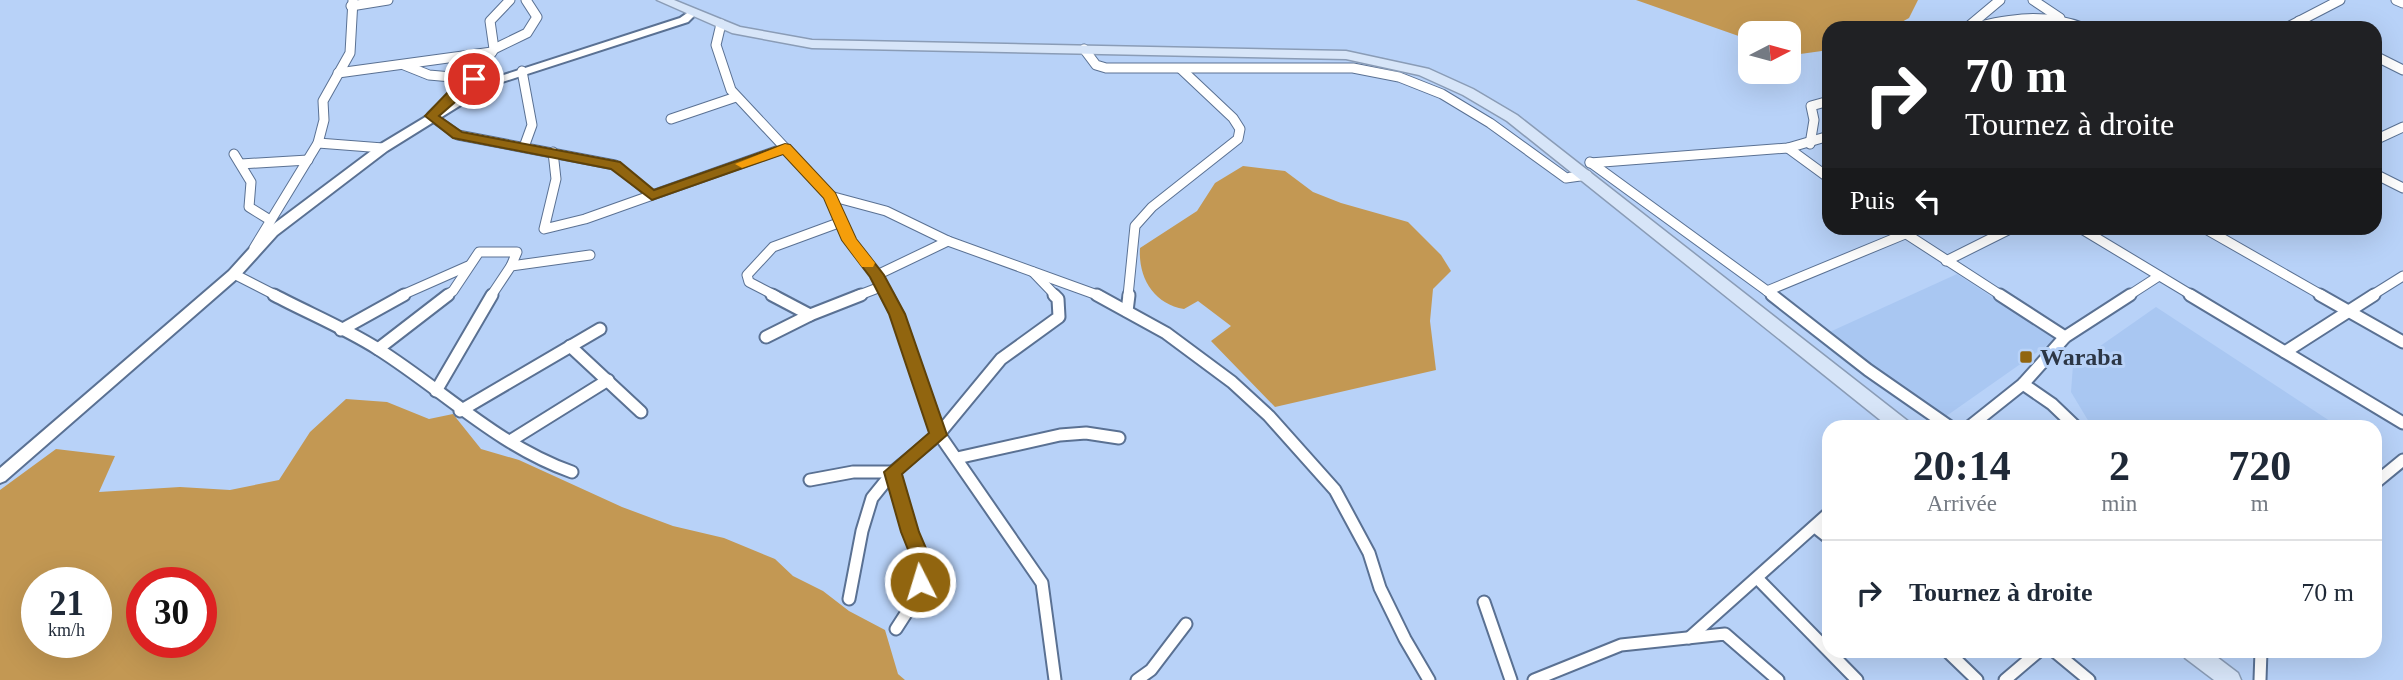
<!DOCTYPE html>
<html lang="fr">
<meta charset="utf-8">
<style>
:root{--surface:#fff;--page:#f6f6f7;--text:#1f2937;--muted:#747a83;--line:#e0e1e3}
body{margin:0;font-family:"Times New Roman",serif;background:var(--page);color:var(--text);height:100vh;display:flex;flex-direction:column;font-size:26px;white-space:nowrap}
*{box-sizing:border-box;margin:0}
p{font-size:23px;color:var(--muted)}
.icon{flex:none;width:38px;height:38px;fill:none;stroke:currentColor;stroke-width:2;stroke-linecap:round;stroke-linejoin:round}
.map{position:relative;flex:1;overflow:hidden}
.side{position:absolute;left:1822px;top:420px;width:560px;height:238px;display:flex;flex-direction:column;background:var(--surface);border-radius:21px;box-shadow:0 7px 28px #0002}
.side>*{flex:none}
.banner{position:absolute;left:1822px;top:21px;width:560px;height:214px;border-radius:21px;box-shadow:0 7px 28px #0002;background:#202124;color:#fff;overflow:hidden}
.needle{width:46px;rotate:84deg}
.controls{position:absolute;left:1738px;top:21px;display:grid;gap:14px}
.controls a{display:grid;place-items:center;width:63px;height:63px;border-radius:14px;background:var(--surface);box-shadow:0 7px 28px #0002;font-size:35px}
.speed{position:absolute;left:21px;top:567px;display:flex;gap:14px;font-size:35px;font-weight:700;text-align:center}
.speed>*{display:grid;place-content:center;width:91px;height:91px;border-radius:50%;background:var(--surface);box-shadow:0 7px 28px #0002;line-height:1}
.speed small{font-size:18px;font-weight:400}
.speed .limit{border:10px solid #d22;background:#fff;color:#111}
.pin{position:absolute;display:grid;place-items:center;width:60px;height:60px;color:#fff;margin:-30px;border:4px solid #fff;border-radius:50%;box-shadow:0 2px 7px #0007}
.me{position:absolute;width:77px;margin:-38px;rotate:355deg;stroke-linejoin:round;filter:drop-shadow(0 0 5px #0008)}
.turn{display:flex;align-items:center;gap:24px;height:147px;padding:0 28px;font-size:32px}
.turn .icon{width:91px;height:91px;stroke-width:2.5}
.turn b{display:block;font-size:49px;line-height:60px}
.then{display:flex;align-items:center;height:66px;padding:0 28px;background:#0003;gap:14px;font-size:26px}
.eta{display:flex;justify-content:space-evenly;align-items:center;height:119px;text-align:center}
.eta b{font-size:42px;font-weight:600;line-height:49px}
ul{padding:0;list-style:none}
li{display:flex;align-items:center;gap:21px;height:105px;padding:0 28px;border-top:2px solid var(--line)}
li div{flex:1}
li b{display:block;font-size:26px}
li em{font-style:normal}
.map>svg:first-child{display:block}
</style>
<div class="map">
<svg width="2403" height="680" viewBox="0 0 2403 680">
<rect width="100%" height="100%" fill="#b8d2f8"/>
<!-- built -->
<g fill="#a9c7f2">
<path d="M 1957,274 L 2056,339 L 1942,419 L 1823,335 Z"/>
<path d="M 2156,307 L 2339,427 L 2092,427 L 2071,392 L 2073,365 Z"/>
</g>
<!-- green -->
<g fill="#c39853" fill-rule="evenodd">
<path d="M 1636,0 L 1918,0 L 1909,18 L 1891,28 L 1829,28 L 1829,50 L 1793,55 L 1789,54 L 1788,33 L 1750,33 L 1750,40 Z"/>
<path d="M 1243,166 L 1285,171 L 1313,192 L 1341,203 L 1408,222 L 1441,255 L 1451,271 L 1433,289 L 1430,321 L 1436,370 L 1275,407 L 1211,341 L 1231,326 L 1198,301 L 1184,309 C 1154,304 1138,278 1140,248 L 1197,211 L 1215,183 Z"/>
<path d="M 346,399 L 387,402 L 429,419 L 453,414 L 481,449 L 519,460 L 622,507 L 673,526 L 724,538 L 775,559 L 793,576 L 823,591 L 849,611 L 885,630 L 898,674 L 905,680 L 0,680 L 0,490 L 56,449 L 115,456 L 99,492 L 180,487 L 230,490 L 279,480 L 310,432 ZM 37,583 L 96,583 L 96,642 L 37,642 ZM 142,583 L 201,583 L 201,642 L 142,642 Z"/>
</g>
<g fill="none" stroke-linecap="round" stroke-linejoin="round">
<defs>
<g id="minor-far1">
<path d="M 510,0 L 490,21 L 494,49 L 472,82 L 453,95 L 431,116 L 458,135 L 615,165 L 652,195"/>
<path d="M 2033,0 L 2060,18"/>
<path d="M 2396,0 L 2403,3"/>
<path d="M 351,6 L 388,0"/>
<path d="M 2299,21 L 2314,28"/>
<path d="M 721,24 L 716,45 L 731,90 L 830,196 L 850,240 L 877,275 L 888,296"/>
<path d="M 1969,26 L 2000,0"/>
<path d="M 1971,28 C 2011,18 2045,13 2084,28"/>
<path d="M 2286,28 L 2340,0"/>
<path d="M 494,49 L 527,33 L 537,17 L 526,0"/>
<path d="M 1084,49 L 1096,65 L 1106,68 L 1353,68 L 1399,77 L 1442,94 L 1490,123 L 1566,178 L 1587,175"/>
<path d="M 2375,56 L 2403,70"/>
<path d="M 404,65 L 429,75 L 474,79"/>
<path d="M 522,71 L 532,125 L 524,147"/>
<path d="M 338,73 L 492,52"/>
<path d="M 671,119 L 736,97"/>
<path d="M 2375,140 L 2403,127"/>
<path d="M 318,143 L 383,148"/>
<path d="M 1810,144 L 1814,120 L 1811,106 L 1829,101"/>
<path d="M 1788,148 L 1829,178"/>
<path d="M 553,152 L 556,179 L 544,229 L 585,219 L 785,148"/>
<path d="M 234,154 L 251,182 L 249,207 L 270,220"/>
<path d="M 1590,162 L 1774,296"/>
<path d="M 1590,163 L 1788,148 L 1829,136"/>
<path d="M 241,164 L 308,160"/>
<path d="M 2375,174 L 2403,188"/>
<path d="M 830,196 L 886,211 L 948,241 L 1100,296"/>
<path d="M 1897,228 L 2002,296"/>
<path d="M 2080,228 L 2193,296"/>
<path d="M 2204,228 L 2323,296"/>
<path d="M 254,248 L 318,143 L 324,120 L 323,101 L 350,53 L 353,0"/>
<path d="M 1946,261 L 2012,228"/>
<path d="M 1033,272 L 1056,296"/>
<path d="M 234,274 L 277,296"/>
<path d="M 877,275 L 948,241"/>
<path d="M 1767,291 L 1905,234"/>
<path d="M 400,296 L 468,266"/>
<path d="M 446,296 L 453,291 L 479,252 L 517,252 L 511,266"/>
<path d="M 491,296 L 511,266 L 590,255"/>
<path d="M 776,296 L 749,282 L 747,275 L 773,247 L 841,222"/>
<path d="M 857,296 L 883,286"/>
<path d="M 1128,296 L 1135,226 L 1152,207 L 1238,139 L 1240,129 L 1233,118 L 1181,69"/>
<path d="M 2128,296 L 2159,276"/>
<path d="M 2371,296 L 2403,276"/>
</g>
<g id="minor">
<path d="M 274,295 C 308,313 345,328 378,349 C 443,390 498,446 572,472"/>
<path d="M 772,295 L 810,315"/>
<path d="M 887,295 L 897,314 L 939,434 L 1042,583 L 1055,680"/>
<path d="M 1097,295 L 1166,333 L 1232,382 L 1269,416 L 1335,490 L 1369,553 L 1380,588 L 1405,639 L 1429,680"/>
<path d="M 1772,295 L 1868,370 L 1950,427"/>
<path d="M 2000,295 L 2065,337"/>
<path d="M 2190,295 L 2403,423"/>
<path d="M 2320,295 L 2403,342"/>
<path d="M 1127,311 L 1129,295"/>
<path d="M 341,330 L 404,295"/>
<path d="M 766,337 L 810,315 L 861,295"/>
<path d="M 570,346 L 641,412"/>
<path d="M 378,349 L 448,295"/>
<path d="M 2285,352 L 2374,295"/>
<path d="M 2023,384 L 2052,404 L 2076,427"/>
<path d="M 436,391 L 492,295"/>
<path d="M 460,411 L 600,329"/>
<path d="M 1969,427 L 2023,384 L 2065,337 L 2130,295"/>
<path d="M 510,441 L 608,380"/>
<path d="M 957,458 L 1060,435 L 1086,433 L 1119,438"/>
<path d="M 810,480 L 853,472 L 893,472 L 910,532 L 924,567 L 916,598 L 896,629"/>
<path d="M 2375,483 L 2403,460"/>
<path d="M 1815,527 L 1829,538"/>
<path d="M 1758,579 L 1857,680"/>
<path d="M 849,599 L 862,531 L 872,498 L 893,472 L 939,434 L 1001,359 L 1059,317 L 1058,299 L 1054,295"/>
<path d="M 1484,602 L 1511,680"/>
<path d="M 1689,638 L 1829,513"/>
<path d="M 1947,651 L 1977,680"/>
<path d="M 2054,651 L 2089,680"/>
<path d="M 1137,680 L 1151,670 L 1186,624"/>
<path d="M 1534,680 L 1621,645 L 1725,634 L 1778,680"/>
<path d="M 2005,680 L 2039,651"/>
<path d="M 2260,680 L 2261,651"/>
</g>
<path id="tertiary" d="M 693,9 L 698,12 L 688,22 L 493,85 L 387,151 L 277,235 L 239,277 L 5,481 L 0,483 L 0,468 L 229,271 L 267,229 L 379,145 L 485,81 L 680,18 Z"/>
<g id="primary">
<path d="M 657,0 L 674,0 L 740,27 L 812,40 L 1346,51 L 1429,69 L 1473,89 L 1517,115 L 1909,422 L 1911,427 L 1889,427 L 1507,121 L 1463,95 L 1419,75 L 1346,59 L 812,48 L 732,33 Z"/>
<path d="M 2182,651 L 2209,651 L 2238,673 L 2241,680 L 2214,680 L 2185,658 Z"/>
</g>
</defs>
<!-- minor-far1 casing -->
<use href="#minor-far1" stroke="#5a7193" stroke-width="11"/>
<!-- minor casing -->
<use href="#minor" stroke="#5a7193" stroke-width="15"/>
<!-- tertiary casing -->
<use href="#tertiary" stroke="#5a7193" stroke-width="4"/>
<!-- primary casing -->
<use href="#primary" stroke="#8a9cb6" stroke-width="3"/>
<!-- minor-far1 -->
<use href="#minor-far1" stroke="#fff" stroke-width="9"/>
<!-- minor -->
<use href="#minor" stroke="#fff" stroke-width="11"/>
<!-- tertiary -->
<use href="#tertiary" fill="#fff" fill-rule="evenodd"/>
<!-- primary -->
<use href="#primary" fill="#d7e5f8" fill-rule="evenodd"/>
</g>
<!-- route -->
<path fill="#91650f" stroke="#5e420a" stroke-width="2" d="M 474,76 L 480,79 L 478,82 L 439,116 L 462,132 L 620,162 L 654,190 L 785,144 L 790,145 L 835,193 L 856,239 L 884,275 L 905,314 L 947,435 L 902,474 L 919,532 L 934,567 L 927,588 L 920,590 L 913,588 L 911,582 L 915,567 L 901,532 L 884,472 L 929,433 L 889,314 L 870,277 L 842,240 L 824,198 L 783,154 L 652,200 L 611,169 L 453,138 L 425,116 L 448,92 Z"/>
<!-- slow -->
<path fill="#f59e0b" d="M 785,144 L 790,145 L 835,193 L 856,239 L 875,263 L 873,267 L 862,267 L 842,240 L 824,198 L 783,154 L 742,168 L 735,164 Z"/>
<!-- markers -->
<rect fill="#91650f" stroke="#b8d2f8" stroke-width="2.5" x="2019" y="350" width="14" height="14" rx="3.5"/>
<g text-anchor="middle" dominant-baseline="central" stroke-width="6" stroke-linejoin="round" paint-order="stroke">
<!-- poi labels -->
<g font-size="24" font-weight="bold" fill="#2c3645" stroke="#b8d2f8" text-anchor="start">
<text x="2040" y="357">Waraba</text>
</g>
</g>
</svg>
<div class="controls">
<a><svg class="needle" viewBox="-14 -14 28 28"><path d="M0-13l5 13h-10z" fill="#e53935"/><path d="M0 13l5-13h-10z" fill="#747a83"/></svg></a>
</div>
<div class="speed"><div>21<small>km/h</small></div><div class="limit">30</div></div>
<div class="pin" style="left:474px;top:79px;background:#d93025"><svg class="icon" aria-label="arrive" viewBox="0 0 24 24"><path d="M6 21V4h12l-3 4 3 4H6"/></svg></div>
<svg class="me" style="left:920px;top:582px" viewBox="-20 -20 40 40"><circle r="17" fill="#91650f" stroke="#fff" stroke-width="3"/><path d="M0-11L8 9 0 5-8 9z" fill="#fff"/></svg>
<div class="banner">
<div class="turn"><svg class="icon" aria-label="right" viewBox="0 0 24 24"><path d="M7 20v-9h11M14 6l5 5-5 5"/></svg><div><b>70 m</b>Tournez à droite</div></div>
<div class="then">Puis<svg class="icon" aria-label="left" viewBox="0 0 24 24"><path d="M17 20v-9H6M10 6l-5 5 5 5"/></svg></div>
</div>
<section class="side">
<div class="eta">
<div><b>20:14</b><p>Arrivée</p></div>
<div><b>2</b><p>min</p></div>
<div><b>720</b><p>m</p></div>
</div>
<ul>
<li><svg class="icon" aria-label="right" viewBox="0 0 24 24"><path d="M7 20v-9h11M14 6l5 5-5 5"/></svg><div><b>Tournez à droite</b></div><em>70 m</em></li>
</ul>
</section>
</div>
